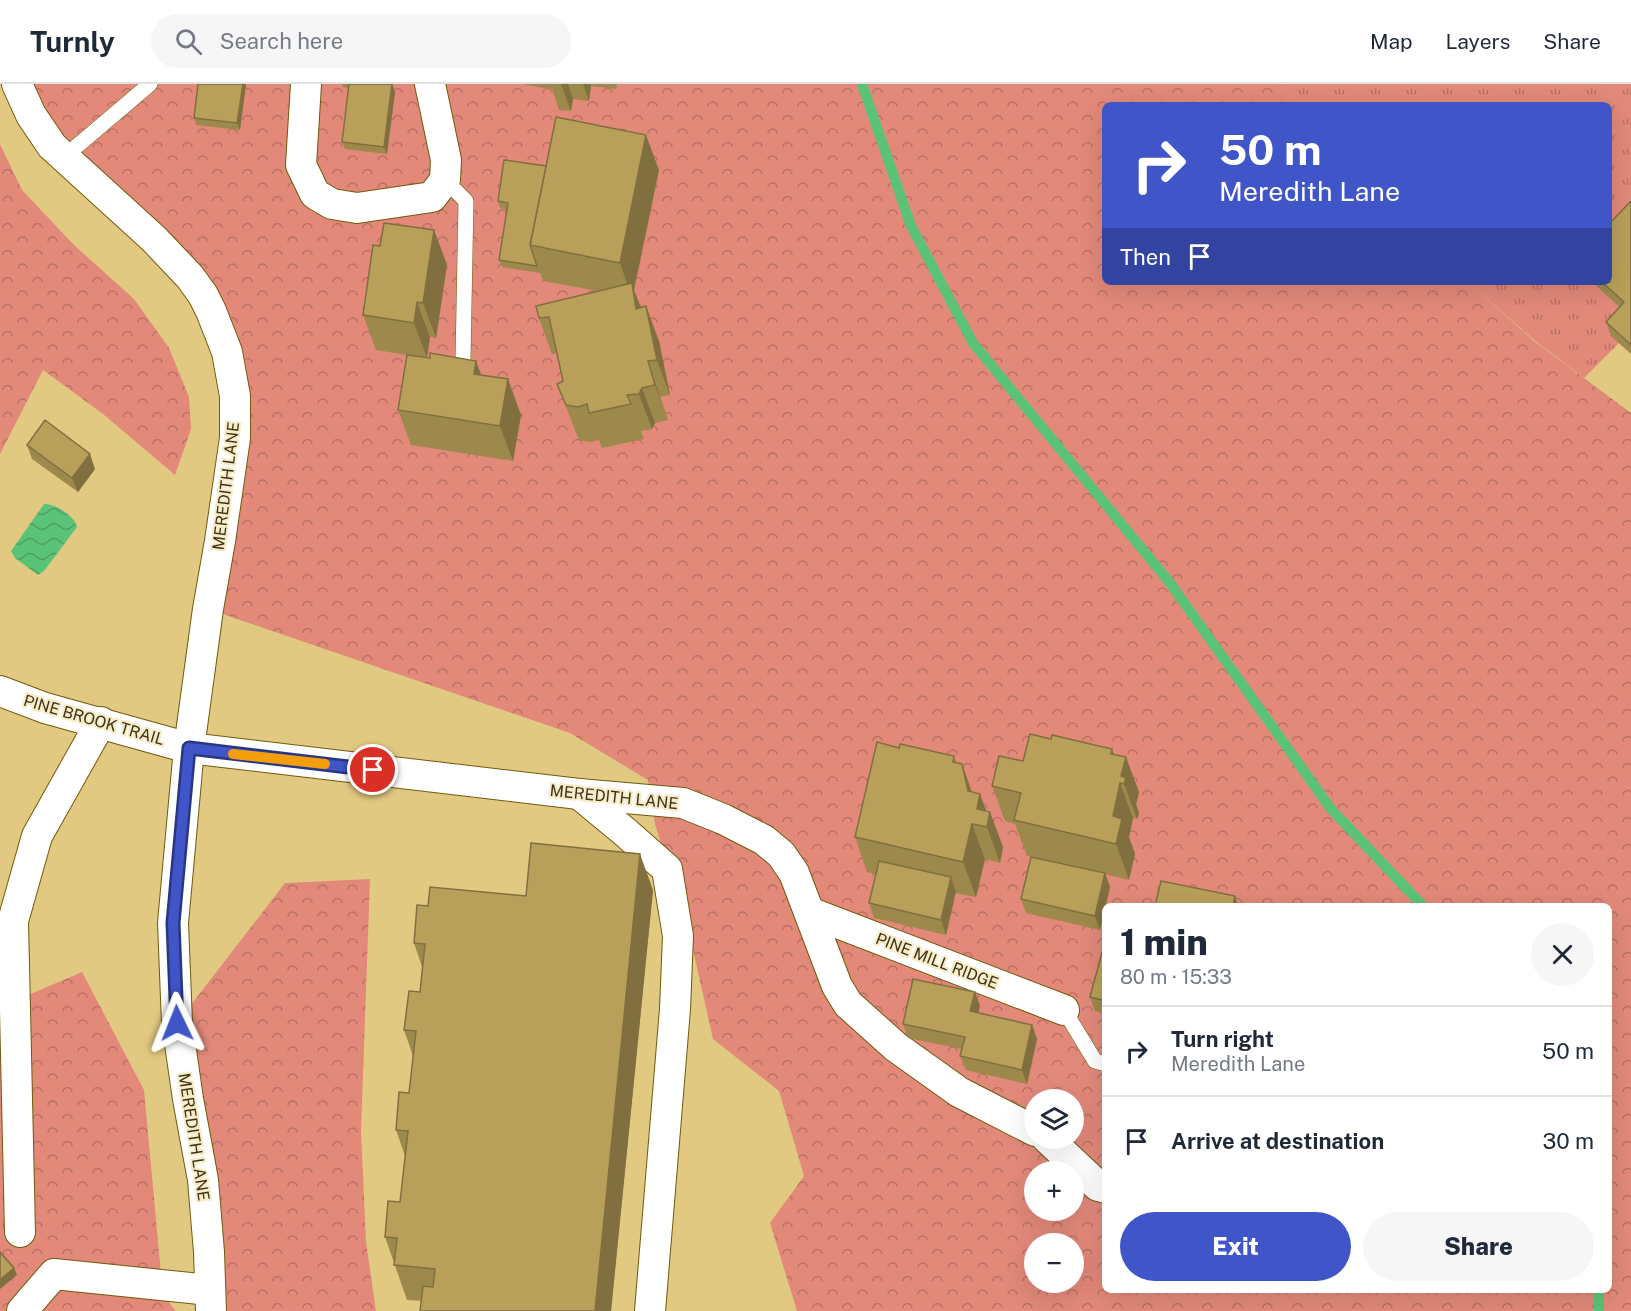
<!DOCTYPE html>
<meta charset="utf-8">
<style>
:root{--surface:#fff;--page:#f6f6f7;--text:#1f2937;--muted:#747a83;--line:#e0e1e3;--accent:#3f55c8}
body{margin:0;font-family:"Public Sans",sans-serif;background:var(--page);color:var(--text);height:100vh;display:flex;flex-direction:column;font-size:22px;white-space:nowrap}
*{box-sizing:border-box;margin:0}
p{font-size:20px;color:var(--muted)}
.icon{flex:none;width:33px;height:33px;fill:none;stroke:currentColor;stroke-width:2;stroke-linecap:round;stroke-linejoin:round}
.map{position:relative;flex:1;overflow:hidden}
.panel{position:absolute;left:1102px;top:819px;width:510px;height:390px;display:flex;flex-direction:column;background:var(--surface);border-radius:9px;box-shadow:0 6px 24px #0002}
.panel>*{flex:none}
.guide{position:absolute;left:1102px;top:18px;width:510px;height:183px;border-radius:9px;box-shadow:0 6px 24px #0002;background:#3f55c8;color:#fff;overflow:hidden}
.buttons{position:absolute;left:1024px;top:1005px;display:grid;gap:12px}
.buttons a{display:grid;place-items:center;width:60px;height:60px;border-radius:50%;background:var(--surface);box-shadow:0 6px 24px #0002;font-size:30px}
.pin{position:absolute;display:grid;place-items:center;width:51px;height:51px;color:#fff;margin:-26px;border:3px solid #fff;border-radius:50%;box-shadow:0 2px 6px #0007}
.me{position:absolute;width:66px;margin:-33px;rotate:358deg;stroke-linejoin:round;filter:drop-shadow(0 0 4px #0008)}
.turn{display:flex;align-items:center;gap:21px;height:126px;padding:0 18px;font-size:27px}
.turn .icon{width:78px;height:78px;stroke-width:2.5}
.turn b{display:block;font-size:42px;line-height:51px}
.then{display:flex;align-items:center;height:57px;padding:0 18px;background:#0003;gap:12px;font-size:22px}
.round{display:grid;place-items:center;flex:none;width:63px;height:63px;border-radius:32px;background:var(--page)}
.summary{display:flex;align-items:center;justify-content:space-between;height:102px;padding:0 18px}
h1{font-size:36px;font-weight:800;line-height:45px}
.action{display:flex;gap:12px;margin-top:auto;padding:12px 18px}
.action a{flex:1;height:69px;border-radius:36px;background:var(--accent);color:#fff;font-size:24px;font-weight:800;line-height:69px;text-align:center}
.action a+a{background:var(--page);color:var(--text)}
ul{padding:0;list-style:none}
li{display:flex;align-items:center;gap:18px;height:90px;padding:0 18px;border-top:2px solid var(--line)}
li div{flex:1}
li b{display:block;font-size:22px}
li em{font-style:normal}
header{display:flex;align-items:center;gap:36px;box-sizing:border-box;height:84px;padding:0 30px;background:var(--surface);border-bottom:2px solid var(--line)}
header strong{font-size:28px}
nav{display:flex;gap:33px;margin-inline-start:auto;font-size:21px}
.search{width:420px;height:54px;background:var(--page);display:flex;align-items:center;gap:15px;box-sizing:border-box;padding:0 21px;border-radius:33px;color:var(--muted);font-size:22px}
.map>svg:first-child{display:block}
</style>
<header>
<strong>Turnly</strong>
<div class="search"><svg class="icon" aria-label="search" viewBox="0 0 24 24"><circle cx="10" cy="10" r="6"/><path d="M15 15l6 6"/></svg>Search here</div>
<nav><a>Map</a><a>Layers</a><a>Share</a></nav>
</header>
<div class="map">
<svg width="1631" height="1227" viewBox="0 0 1631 1227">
<defs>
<pattern id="grass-tufts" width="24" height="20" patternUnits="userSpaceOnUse" patternTransform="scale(1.5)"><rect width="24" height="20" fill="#e2897a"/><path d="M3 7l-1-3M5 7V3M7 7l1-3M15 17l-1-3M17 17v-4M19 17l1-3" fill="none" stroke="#b87163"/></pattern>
<pattern id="forest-crowns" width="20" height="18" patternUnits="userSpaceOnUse" patternTransform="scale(1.5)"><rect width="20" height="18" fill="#e2897a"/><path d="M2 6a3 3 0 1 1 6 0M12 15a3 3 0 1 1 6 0" fill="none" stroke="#b87163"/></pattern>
<pattern id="water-waves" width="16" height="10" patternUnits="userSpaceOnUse" patternTransform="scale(1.5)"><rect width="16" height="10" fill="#5bc378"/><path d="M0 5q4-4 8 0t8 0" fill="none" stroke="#4c9f61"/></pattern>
</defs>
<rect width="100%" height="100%" fill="#e2c982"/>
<!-- grass -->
<g fill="url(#grass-tufts)">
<path d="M 1278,0 L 1631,0 L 1631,136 L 1610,159 L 1610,21 L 1297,21 Z"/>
<path d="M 1468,198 L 1592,198 L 1629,232 L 1619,259 L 1584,294 L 1534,256 Z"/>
</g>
<!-- forest -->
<g fill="url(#forest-crowns)" fill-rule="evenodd">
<path d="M 17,0 L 1278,0 L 1297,21 L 1106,21 L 1106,198 L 1468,198 L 1534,257 L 1631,329 L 1631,1227 L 797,1227 L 770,1139 L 804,1092 L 779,1007 L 713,955 L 691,857 L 655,740 L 648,696 L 570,649 L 208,525 L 235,354 L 211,227 ZM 1106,822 L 1610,822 L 1610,1206 L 1106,1206 ZM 1035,1016 L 1074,1016 L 1074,1054 L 1035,1054 ZM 1035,1088 L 1074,1088 L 1074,1126 L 1035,1126 ZM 1035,1160 L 1074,1160 L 1074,1198 L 1035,1198 Z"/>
<path d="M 0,60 L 22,106 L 74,161 L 134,215 L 169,264 L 189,313 L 191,345 L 175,391 L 103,330 L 43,286 L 0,370 Z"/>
<path d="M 370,795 L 361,1047 L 366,1158 L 376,1227 L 211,1227 L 177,939 L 285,799 Z"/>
<path d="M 82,888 L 144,1006 L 163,1211 L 176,1227 L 0,1227 L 0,923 Z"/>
</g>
<!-- water -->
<path fill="url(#water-waves)" d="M 44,420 C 54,419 75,432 77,443 L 44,487 L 38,491 L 15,474 L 11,467 Z"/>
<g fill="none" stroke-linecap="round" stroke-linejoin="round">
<!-- stream -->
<g stroke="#5bc378" stroke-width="10">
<path d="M 862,0 L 911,142 L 973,259 L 1170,499 L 1331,725 L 1423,822"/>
<path d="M 1599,1206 L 1599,1227"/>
</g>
<defs>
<g id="service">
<path d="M 64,73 L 150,0"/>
<path d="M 445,96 L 466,117 L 463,275"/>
<path d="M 1064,926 L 1095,977 L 1106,980"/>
</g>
<g id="minor">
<path d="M 17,0 L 31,31 L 52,62 L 154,155 L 190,193 L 203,211 L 211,227 L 227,268 L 235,312 L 235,354 L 220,457 L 208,525 L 189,664 L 173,839 L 177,939 L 188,1015 L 203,1096 L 209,1168 L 211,1227"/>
<path d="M 306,0 L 301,81 L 315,110 L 332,120 L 357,124 L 432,113 L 445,96 L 446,76 L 430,0"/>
<path d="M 0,607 L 45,624 L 189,664 L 579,710 L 683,719 L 723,735 L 764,756 L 781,770 L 794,789 L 837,902 L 848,920 L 896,963 L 959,1008 L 1035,1047"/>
<path d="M 579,710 L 625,748 L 667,785 L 678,852 L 675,925 L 650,1227"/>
<path d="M 809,828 L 1064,926"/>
<path d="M 1047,1054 L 1098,1102 L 1106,1104"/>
<path d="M 20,1148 L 13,837 L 37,752 L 101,638"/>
<path d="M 22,1227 L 54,1190 L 210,1206"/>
</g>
</defs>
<!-- service casing -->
<use href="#service" stroke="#715a0a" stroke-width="16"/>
<!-- minor casing -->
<use href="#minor" stroke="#715a0a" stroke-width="32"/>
<!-- service -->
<use href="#service" stroke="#fff" stroke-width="15"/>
<!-- minor -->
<use href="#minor" stroke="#fff" stroke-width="30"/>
</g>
<!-- wall -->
<g fill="#9e894d">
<path d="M 198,0 L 246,0 L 240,46 L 196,41 L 194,34 Z"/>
<path d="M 342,0 L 392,0 L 395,8 L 387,70 L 345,65 L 342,58 L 349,4 L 343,3 Z"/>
<path d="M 525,0 L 617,0 L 616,5 L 591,2 L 589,17 L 573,15 L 571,27 L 559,26 L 552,5 L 526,1 Z"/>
<path d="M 546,82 L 659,86 L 634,206 L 641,223 L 659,257 L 670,311 L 660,313 L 668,336 L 655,339 L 652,345 L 641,347 L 644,355 L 602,364 L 599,356 L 590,358 L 579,356 L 557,300 L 563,297 L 557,269 L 552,270 L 539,234 L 598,207 L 543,197 L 540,189 L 502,183 L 499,176 L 507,126 L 500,124 L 498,117 Z"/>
<path d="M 1631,117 L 1631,270 L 1611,252 L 1606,238 L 1619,223 L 1592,198 L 1610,198 Z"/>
<path d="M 434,146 L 447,181 L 436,254 L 430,253 L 427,274 L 482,291 L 521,331 L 513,377 L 411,361 L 398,326 L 407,271 L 376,266 L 363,231 L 380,162 Z"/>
<path d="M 27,361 L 95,385 L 78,408 L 32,375 Z"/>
<path d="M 1051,655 L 1112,665 L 1114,671 L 1139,708 L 1136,721 L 1139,729 L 1137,735 L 1133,734 L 1129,753 L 1135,770 L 1129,796 L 1105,790 L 1110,803 L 1100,846 L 1026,829 L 1021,815 L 1043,775 L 1027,772 L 1015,740 L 1005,737 L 992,702 Z"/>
<path d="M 899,664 L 954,672 L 957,679 L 962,680 L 972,708 L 980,710 L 986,727 L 1003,763 L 1000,779 L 985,775 L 976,813 L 955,809 L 946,851 L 874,834 L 869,819 L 876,790 L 867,788 L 855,753 Z"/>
<path d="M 653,806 L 611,1227 L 407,1216 L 385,1153 L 400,1118 L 405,1072 L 396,1046 L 409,1009 L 413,972 L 404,946 L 420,908 L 422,883 L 414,859 L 428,822 L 526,812 Z"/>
<path d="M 1106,854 L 1106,930 L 1095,927 L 1090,913 Z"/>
<path d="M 975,908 L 980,922 L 978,929 L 1032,941 L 1037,955 L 1027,1000 L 966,986 L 960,972 L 962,965 L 908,954 L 903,940 Z"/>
</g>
<!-- shaded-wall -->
<g fill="#816f3f">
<path d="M 243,0 L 246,0 L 240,46 L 237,39 Z"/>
<path d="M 392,0 L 395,8 L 387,70 L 384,63 Z"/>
<path d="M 561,0 L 568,0 L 573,15 L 571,27 Z"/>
<path d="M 583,0 L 590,0 L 591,2 L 589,17 Z"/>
<path d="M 646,51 L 659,86 L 634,206 L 645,235 L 648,260 L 620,179 Z"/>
<path d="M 434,146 L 447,181 L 436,254 L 423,219 Z"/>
<path d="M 417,218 L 430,253 L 427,274 L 414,239 Z"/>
<path d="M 646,222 L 659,257 L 670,311 L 657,276 Z"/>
<path d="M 476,277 L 489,312 L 474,290 Z"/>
<path d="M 648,277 L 660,313 L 668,336 L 655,301 Z"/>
<path d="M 508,295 L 521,331 L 513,377 L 500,342 Z"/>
<path d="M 642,304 L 655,339 L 652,345 L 639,310 Z"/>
<path d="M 90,370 L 95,385 L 78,408 L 72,394 Z"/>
<path d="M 1112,665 L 1121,691 L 1126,673 L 1139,708 L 1136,721 L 1139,729 L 1137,735 L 1124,700 L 1111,670 Z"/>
<path d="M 962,680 L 974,715 L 980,742 L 968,707 Z"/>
<path d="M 1120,699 L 1133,734 L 1129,753 L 1135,770 L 1129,796 L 1116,760 L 1113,732 Z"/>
<path d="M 980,710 L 989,735 L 990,728 L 1003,763 L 1000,779 L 987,743 L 977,725 Z"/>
<path d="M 972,740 L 985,775 L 976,813 L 963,778 Z"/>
<path d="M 640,770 L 653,806 L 611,1227 L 595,1227 Z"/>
<path d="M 1105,789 L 1110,803 L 1100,846 L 1095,832 Z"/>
<path d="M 951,793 L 956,808 L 946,851 L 941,836 Z"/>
<path d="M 1235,812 L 1238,822 L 1233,822 Z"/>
<path d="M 975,908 L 980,922 L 975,942 L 970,927 Z"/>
<path d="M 1032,941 L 1037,955 L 1027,1000 L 1022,986 Z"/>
<path d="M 14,1184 L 17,1191 L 0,1205 L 0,1196 Z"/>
</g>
<!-- building -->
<g fill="#b89f5a" stroke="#816f3f" stroke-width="1.5">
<path d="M 198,0 L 243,0 L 237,39 L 194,34 Z"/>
<path d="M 349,0 L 392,0 L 384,63 L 342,58 Z"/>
<path d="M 556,33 L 646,51 L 620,179 L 530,161 Z"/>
<path d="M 504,76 L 546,82 L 530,161 L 537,182 L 499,176 L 508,119 L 498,117 Z"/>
<path d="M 1631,117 L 1631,261 L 1606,238 L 1624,218 L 1602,198 L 1610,198 L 1610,139 Z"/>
<path d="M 384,139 L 434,146 L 423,219 L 417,218 L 414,239 L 363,231 L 373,161 L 380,162 Z"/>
<path d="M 632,199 L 636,225 L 646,222 L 657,276 L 648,277 L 655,301 L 642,304 L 639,310 L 627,311 L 631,320 L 589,329 L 587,320 L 578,323 L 566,321 L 557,300 L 563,297 L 549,233 L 539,234 L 536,222 Z"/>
<path d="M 430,269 L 476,277 L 474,290 L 508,295 L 500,342 L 398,326 L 407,271 L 430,274 Z"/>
<path d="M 45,336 L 90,370 L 72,394 L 27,361 Z"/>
<path d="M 1030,650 L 1051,655 L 1052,651 L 1112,665 L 1111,670 L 1126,673 L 1121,692 L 1126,694 L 1124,700 L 1120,699 L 1113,732 L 1122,735 L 1116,760 L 1014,736 L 1021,709 L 992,702 L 999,672 L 1023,677 Z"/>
<path d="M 877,658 L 899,664 L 900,660 L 954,672 L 953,678 L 962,680 L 968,707 L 980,710 L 977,725 L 990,728 L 987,743 L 972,740 L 963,778 L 855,753 Z"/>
<path d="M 531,759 L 640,770 L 595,1227 L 420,1227 L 423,1202 L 433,1203 L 435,1185 L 394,1181 L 397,1154 L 385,1153 L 388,1117 L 400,1118 L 408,1047 L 396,1046 L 399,1008 L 409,1009 L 416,947 L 404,946 L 409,907 L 420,908 L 425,860 L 414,859 L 417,821 L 428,822 L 430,803 L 526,812 Z"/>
<path d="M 1031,773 L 1105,789 L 1095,832 L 1021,815 Z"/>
<path d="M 879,777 L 951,793 L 941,836 L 869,819 Z"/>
<path d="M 1161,797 L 1235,812 L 1233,822 L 1155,822 Z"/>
<path d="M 1106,854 L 1106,917 L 1090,913 Z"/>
<path d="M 913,895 L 975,908 L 970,927 L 1032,941 L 1022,986 L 960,972 L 965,953 L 903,940 Z"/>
<path d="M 0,1168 L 14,1184 L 0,1196 Z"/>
</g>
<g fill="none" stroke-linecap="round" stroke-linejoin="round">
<defs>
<path id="route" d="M 177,939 L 173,839 L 189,664 L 373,686"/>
</defs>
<!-- route casing -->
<use href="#route" stroke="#293782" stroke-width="15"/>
<!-- route -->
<use href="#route" stroke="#3f55c8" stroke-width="10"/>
<!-- slow -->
<path stroke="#f59e0b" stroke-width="10" d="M 233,670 L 325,680"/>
</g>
<g text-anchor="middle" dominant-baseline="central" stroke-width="4.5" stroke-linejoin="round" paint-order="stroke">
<!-- street labels -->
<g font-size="16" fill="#3d3316" stroke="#f7ebc8">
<text transform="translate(226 402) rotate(-83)">MEREDITH LANE</text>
<text transform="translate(94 636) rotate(16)">PINE BROOK TRAIL</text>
<text transform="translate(614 713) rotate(6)">MEREDITH LANE</text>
<text transform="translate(937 877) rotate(21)">PINE MILL RIDGE</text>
<text transform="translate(194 1053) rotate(81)">MEREDITH LANE</text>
</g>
</g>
</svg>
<div class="buttons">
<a><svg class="icon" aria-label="layers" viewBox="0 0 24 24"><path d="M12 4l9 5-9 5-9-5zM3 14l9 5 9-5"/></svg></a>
<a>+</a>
<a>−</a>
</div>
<div class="pin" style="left:373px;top:686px;background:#d93025"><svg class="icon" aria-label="arrive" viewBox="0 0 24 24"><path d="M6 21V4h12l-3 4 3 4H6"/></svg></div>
<svg class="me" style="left:177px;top:939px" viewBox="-20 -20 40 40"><path d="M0-17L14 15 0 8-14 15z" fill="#3f55c8" stroke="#fff" stroke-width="4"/></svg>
<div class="guide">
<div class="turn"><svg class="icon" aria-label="right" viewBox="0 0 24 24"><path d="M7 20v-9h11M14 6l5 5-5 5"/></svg><div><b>50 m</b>Meredith Lane</div></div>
<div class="then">Then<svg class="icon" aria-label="arrive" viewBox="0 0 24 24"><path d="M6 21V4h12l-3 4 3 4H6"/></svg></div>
</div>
<section class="panel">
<div class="summary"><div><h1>1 min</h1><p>80 m · 15:33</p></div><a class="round"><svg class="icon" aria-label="close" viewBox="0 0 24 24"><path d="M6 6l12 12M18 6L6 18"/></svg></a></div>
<ul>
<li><svg class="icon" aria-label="right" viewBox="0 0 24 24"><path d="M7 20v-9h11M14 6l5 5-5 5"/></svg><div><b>Turn right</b><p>Meredith Lane</p></div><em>50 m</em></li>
<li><svg class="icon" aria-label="arrive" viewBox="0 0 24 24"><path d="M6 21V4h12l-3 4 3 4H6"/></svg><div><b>Arrive at destination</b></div><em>30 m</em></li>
</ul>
<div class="action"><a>Exit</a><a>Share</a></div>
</section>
</div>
